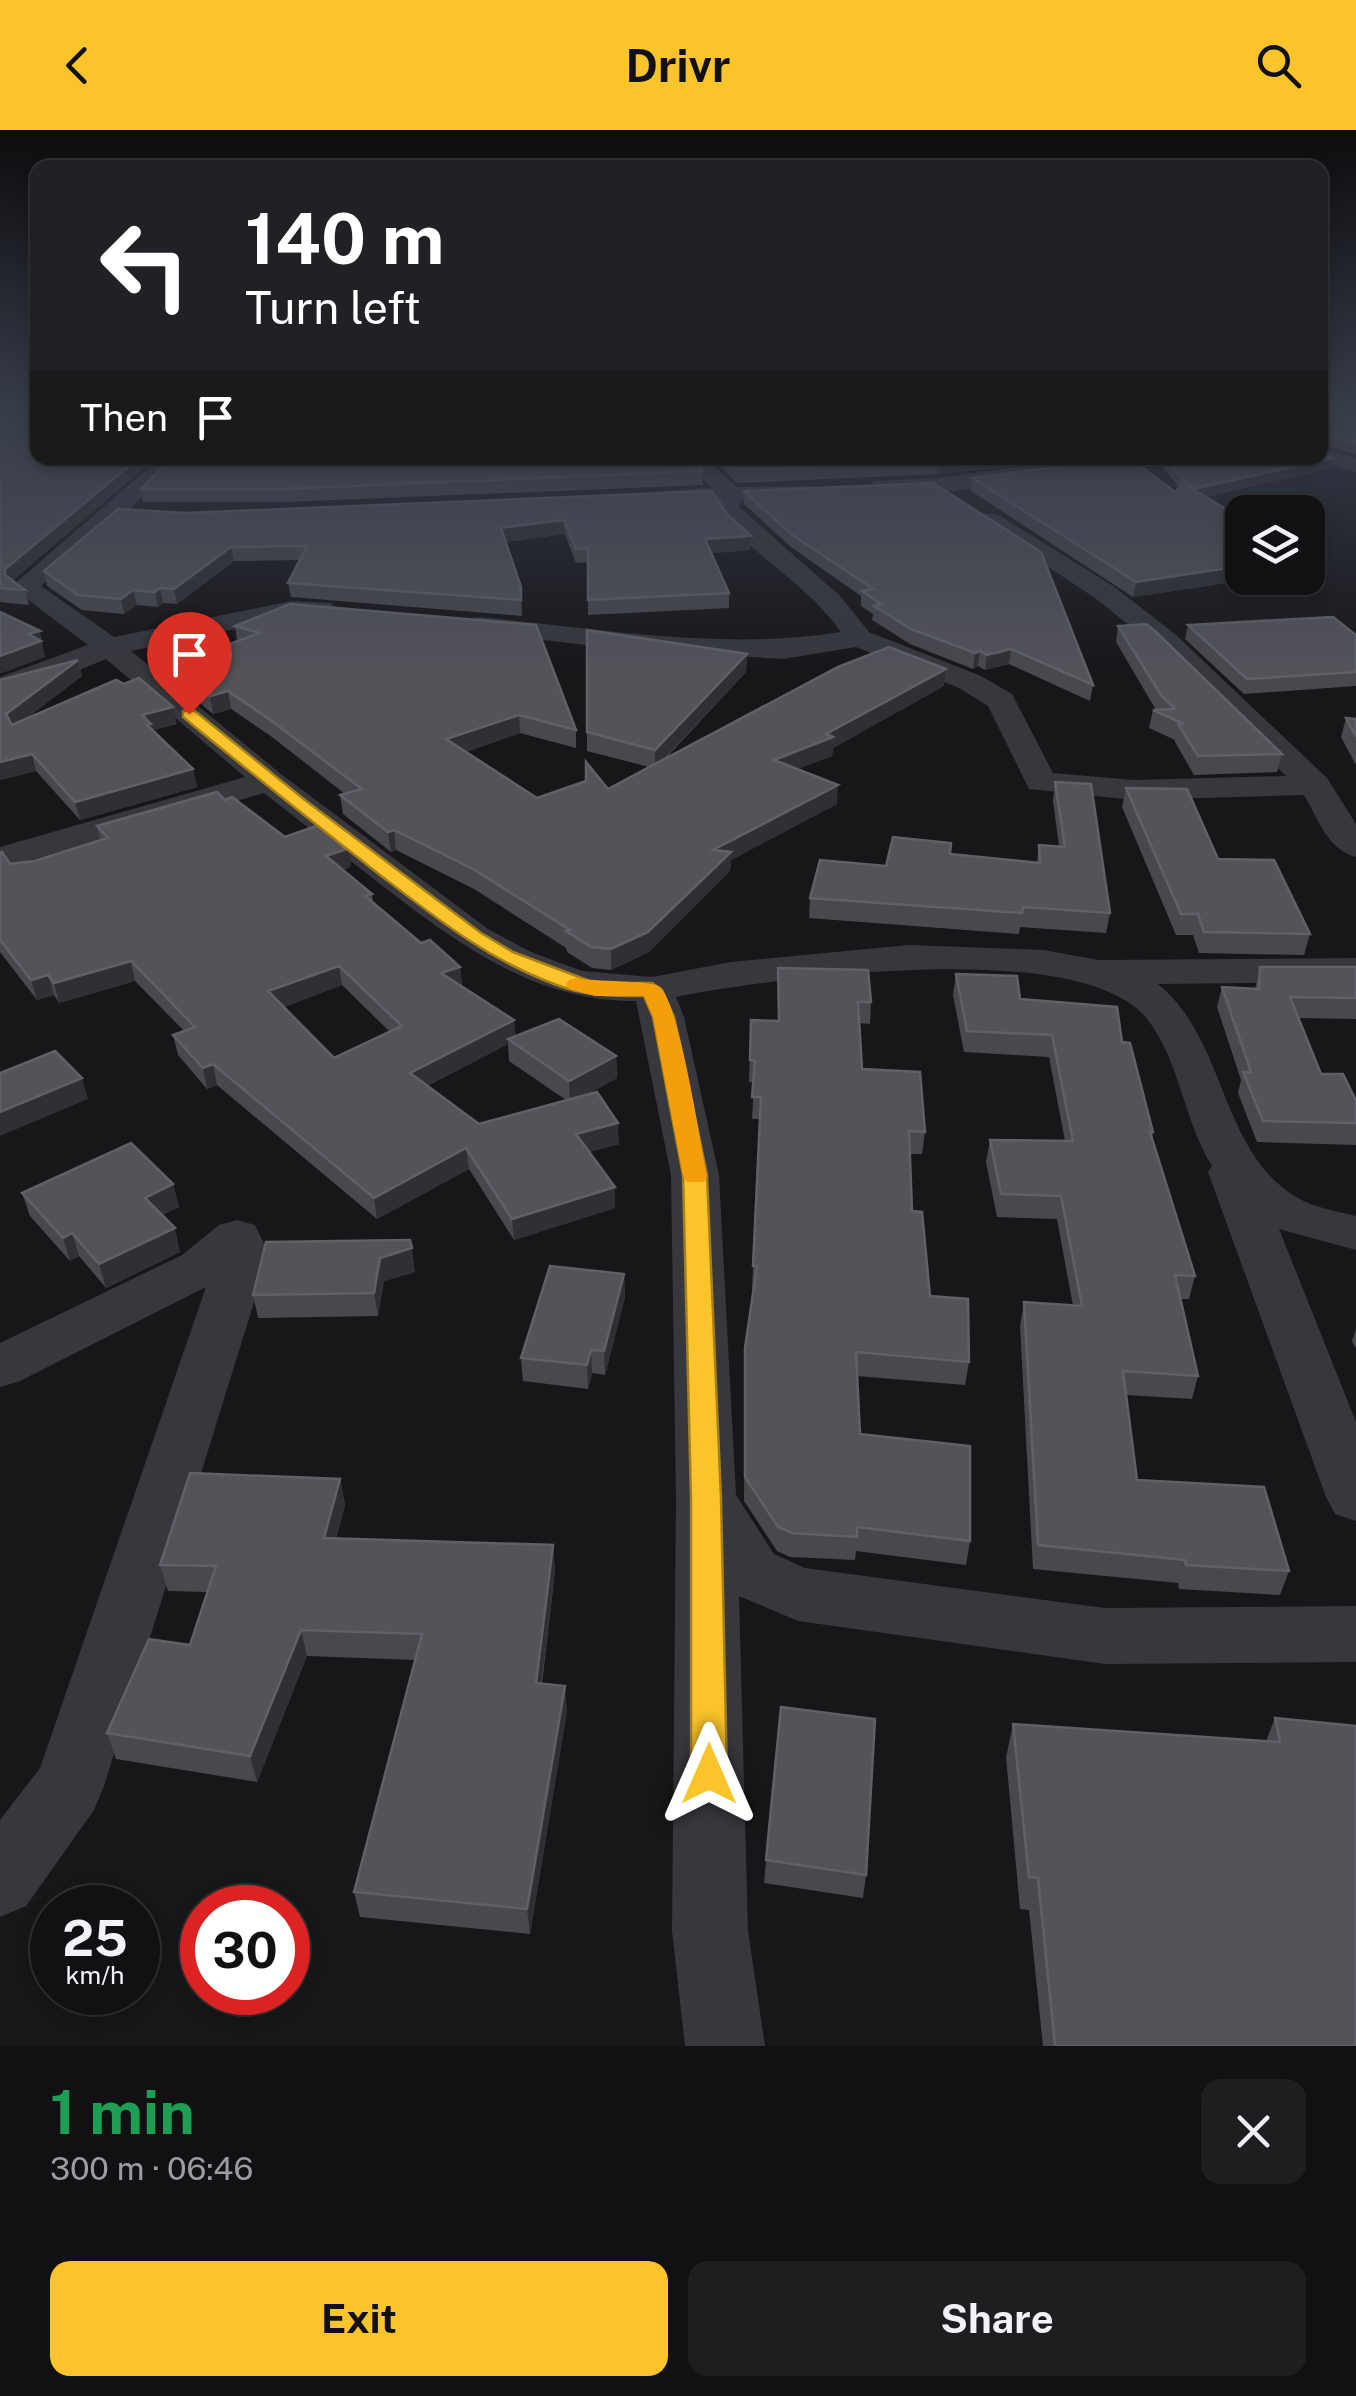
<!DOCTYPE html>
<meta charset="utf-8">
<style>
:root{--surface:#111013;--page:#1e1e21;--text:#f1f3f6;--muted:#9c9da0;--line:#303033;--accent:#fcc42b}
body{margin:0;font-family:"Public Sans",sans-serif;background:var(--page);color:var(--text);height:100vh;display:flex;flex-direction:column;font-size:38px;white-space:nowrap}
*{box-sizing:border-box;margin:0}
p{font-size:32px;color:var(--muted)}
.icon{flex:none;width:55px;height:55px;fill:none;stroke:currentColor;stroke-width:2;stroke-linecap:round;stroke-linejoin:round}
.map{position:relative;height:1916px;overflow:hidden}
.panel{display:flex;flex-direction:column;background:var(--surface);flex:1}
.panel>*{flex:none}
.top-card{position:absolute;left:30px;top:30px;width:1298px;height:305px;border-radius:20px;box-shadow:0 5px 15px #0003,0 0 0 2px var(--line);background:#202124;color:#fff;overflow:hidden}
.tools{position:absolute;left:1225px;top:365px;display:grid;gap:20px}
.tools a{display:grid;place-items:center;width:100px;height:100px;border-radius:20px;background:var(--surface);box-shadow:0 5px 15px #0003,0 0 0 2px var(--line);font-size:50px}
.speed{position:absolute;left:30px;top:1755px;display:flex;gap:20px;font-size:50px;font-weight:700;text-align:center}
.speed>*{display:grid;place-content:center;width:130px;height:130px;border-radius:50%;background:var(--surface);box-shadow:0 5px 15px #0003,0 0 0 2px var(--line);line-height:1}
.speed small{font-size:25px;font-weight:400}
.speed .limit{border:15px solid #d22;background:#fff;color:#111}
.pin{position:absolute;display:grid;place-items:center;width:85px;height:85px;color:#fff;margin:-102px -42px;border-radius:50% 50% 50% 0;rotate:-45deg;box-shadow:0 0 10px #0007}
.pin .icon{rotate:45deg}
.me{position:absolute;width:110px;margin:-55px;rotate:0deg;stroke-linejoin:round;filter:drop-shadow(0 0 8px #0008)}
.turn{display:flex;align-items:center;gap:35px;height:210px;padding:0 50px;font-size:45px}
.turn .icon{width:130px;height:130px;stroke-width:2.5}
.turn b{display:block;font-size:70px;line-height:85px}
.then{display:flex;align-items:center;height:95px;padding:0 50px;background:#0003;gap:20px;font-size:38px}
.round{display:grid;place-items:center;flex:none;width:105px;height:105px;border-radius:20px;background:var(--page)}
.head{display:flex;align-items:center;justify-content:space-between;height:170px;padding:0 50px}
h1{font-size:60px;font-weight:700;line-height:75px;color:#1e9e55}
.cta{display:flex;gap:20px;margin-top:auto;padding:20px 50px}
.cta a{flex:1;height:115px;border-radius:20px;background:var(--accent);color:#111;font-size:40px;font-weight:700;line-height:115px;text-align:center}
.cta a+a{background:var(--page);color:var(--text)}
header{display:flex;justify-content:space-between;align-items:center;height:130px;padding:0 50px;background:var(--accent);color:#111;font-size:45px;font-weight:700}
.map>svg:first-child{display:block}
</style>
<header><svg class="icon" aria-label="back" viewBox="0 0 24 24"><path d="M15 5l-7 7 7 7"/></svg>Drivr<svg class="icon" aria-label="search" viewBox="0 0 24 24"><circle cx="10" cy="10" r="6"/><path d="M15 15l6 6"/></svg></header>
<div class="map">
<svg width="1356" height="1916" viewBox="0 0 1356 1916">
<rect width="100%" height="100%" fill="#171619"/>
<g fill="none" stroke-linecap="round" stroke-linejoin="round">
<!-- minor -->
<g fill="#37383e" fill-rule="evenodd">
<path d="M 1320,318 L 1356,328 L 1356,342 L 1312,329 L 1320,328 Z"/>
<path d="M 160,328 L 183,328 L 122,387 L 41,456 L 114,507 L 292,471 L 331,473 L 335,479 L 321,487 L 292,487 L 131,521 L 281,644 L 488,799 L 531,822 L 582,841 L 652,847 L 731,832 L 909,815 L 1044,820 L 1098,830 L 1356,828 L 1356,852 L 1158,854 C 1227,910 1219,1020 1296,1067 C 1315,1078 1336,1081 1356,1086 L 1356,1120 L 1279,1099 L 1356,1292 L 1356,1391 L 1335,1384 L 1326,1367 L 1208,1042 L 1212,1036 C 1184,991 1180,932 1148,890 C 1083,805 773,848 676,867 L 684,887 L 719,1045 L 736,1365 L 774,1424 L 805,1438 L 1105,1478 L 1356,1476 L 1356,1532 L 1105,1534 L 798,1491 L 739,1466 L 748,1801 L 765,1916 L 685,1916 L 672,1801 L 676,1369 L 671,1045 L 636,871 C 535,871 461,816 384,757 C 344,726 304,694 264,663 L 0,739 L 0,717 L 245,647 L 106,529 L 53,551 L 0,565 L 0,547 L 88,515 L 11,457 Z"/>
<path d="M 683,328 L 706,328 L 736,357 L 815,356 L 819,361 L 815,366 L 741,371 L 739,377 L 840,466 L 869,502 L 981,546 L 1012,564 L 1053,643 L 1134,650 L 1286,646 L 1155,516 L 1095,468 L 976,389 L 979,384 L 997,384 L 1113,456 L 1175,504 L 1327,648 L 1356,694 L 1356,727 C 1328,720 1318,689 1304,665 L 1134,670 L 1029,659 L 988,576 L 959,558 L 856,517 L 783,529 L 611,518 L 469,501 L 465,495 L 469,489 L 479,487 C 598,499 723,521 841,502 C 807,453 751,426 715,378 L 717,372 L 648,373 L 644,368 L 656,361 L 712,358 Z"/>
<path d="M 1031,335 L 1039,337 L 1042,342 L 1039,347 C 1010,354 882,376 864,358 L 875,351 L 938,348 Z"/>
<path d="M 237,1090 L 255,1095 L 269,1124 L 104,1656 L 94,1680 L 26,1776 L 0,1787 L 0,1690 L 40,1638 L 206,1157 L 20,1251 L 0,1257 L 0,1213 L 182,1125 L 219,1095 Z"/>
</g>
</g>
<!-- wall -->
<g fill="#48484e" fill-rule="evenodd">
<path d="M 0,274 L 13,451 L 25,460 L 29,475 L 0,472 Z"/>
<path d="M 1320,274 L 1356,274 L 1356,324 L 1321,314 Z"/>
<path d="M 711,328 L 1080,328 L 938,344 L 737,353 Z"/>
<path d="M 1155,328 L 1333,328 L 1330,338 L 1205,367 L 1242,448 L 1259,448 L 1133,467 L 971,361 L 972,348 L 1175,362 L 1179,357 Z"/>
<path d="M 703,341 L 703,355 L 285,372 L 143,372 L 141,359 Z"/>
<path d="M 744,361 L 1093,555 L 1090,571 L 1009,534 L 985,540 L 978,536 L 973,539 L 910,514 L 872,490 L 873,484 L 861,476 L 861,466 L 791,417 L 744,374 Z"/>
<path d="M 186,383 L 727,384 L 751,406 L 750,420 L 711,423 L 729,463 L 729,478 L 588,485 L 588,432 L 576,433 L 565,404 L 505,412 L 521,457 L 522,486 L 291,467 L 288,453 L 300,430 L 234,431 L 177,474 L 163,473 L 158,477 L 137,475 L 124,484 L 82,480 L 47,456 L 44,441 Z"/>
<path d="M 290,474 L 576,600 L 576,618 L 520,603 L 466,622 L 537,668 L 608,659 L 649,637 L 587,621 L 587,602 L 747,524 L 746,542 L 665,629 L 944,556 L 833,618 L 832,626 L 797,639 L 837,674 L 731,730 L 730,741 L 649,822 L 611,840 L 592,838 L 567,822 L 566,818 L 474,759 L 396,720 L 391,722 L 343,684 L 340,665 L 345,664 L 272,607 L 231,579 L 213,584 L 175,552 L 172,535 L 237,511 L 235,496 Z"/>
<path d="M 1188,495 L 1356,505 L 1356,556 L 1244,564 L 1185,509 Z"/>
<path d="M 1118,496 L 1282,624 L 1277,642 L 1194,645 L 1175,612 L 1175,610 L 1149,598 L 1153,580 L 1156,580 L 1116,512 Z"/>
<path d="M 78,530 L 82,546 L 24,590 L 177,594 L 153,600 L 193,639 L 197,657 L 80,690 L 36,641 L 0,650 L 0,550 Z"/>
<path d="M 1346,588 L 1356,589 L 1356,635 L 1341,607 Z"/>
<path d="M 1055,652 L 1110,783 L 1106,803 L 1020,797 L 1019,804 L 809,788 L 810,768 L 886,736 L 950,724 L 1037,732 L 1039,715 L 1059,716 L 1053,671 Z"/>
<path d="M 1126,658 L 1310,804 L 1304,825 L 1199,823 L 1193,805 L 1176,805 L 1122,677 Z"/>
<path d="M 225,670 L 285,707 L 349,718 L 351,736 L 343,740 L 372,764 L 373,773 L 421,813 L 460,837 L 462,856 L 515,906 L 616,926 L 617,948 L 586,965 L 619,1014 L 589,1022 L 615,1078 L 514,1110 L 469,1039 L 377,1089 L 217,955 L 207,959 L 178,925 L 173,905 L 184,901 L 135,851 L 59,873 L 54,865 L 37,870 L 0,822 L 0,723 L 10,734 L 34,731 L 100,710 L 97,696 ZM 342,855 L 390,902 L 334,928 L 284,877 ZM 508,914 L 509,931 L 566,970 L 479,994 L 427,956 Z"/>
<path d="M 1260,837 L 1356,837 L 1356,889 L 1299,888 L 1321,944 L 1356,971 L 1356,1015 L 1257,1012 L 1238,963 L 1241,950 L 1217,877 L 1222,857 L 1255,859 Z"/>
<path d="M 778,838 L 871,872 L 870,894 L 859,893 L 862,939 L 925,1002 L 922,1024 L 910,1024 L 912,1081 L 930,1166 L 969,1232 L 965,1255 L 857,1246 L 860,1304 L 970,1411 L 966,1435 L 856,1421 L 855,1430 L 790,1427 L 777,1421 L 744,1371 L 745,1218 L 754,1160 L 752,1159 L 760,989 L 752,989 L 754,952 L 749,952 L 751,890 L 778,891 Z"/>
<path d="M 956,844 L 1122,912 L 1153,1002 L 1152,1008 L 1195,1146 L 1189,1169 L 1181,1169 L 1198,1246 L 1192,1269 L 1126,1265 L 1137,1350 L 1289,1441 L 1280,1465 L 1179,1459 L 1178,1453 L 1033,1439 L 1020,1196 L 1024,1172 L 1073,1176 L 1057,1089 L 997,1087 L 986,1032 L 990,1010 L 1065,1011 L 1049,927 L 964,922 L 953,865 Z"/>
<path d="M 173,1054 L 179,1077 L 162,1085 L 180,1122 L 106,1158 L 79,1126 L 70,1131 L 30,1086 L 22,1063 Z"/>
<path d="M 415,1142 L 384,1151 L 378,1186 L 258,1188 L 253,1165 Z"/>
<path d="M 624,1144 L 625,1167 L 605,1245 L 592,1243 L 588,1259 L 523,1251 L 521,1228 Z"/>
<path d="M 1356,1199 L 1356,1219 L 1352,1211 Z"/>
<path d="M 340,1349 L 345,1375 L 336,1408 L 553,1415 L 555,1441 L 542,1554 L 567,1581 L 530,1804 L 360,1787 L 354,1762 L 416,1530 L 307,1526 L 257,1652 L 116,1629 L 107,1603 L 190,1515 L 207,1462 L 168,1461 L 160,1435 Z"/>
<path d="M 1275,1588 L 1356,1916 L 1043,1916 L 1029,1780 L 1020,1779 L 1006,1627 L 1013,1594 L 1266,1611 Z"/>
<path d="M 766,1730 L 866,1745 L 863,1768 L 764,1753 Z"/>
</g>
<!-- shaded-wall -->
<g fill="#303034">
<path d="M 139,328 L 156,328 L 9,454 L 9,460 L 5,439 Z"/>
<path d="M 971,328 L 1080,328 L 938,344 L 939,331 Z"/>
<path d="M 1333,328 L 1330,338 L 1190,370 L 1192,359 Z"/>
<path d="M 564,390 L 565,404 L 501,412 L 501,398 Z"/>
<path d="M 751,406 L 750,420 L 705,424 L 705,409 Z"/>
<path d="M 231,417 L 234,431 L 177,474 L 174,459 Z"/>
<path d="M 1242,436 L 1242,448 L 1259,448 L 1133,467 L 1136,452 Z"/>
<path d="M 160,458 L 163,473 L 158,477 L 155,462 Z"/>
<path d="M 133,460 L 137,475 L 124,484 L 121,469 Z"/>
<path d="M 40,501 L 45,527 L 0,544 L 0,526 L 28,504 Z"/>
<path d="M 1011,519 L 1009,534 L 985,540 L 987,525 Z"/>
<path d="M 980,521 L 978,536 L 973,539 L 975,523 Z"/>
<path d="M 747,524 L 746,542 L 655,638 L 655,620 Z"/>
<path d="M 78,530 L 82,546 L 10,601 L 6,584 Z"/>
<path d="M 946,539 L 944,556 L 833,618 L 832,626 L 773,648 L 774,630 L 826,604 Z"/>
<path d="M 228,561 L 231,579 L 213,584 L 210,566 Z"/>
<path d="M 173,577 L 177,594 L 148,602 L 142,585 Z"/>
<path d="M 519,585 L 520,603 L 448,628 L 446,609 Z"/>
<path d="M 32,624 L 36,641 L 0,650 L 0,632 Z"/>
<path d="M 193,639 L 197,657 L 80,690 L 75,672 Z"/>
<path d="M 838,655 L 837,674 L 731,730 L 730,741 L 649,822 L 611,840 L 611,819 L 713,720 Z"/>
<path d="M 394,700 L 396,720 L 391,722 L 388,702 Z"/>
<path d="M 349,718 L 351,736 L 329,745 L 326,726 Z"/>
<path d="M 131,831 L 135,851 L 59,873 L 54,853 Z"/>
<path d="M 339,836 L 342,855 L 272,881 L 268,861 Z"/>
<path d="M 460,837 L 462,856 L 441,843 Z"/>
<path d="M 48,845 L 54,865 L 37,870 L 31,850 Z"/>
<path d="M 514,890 L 516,911 L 508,909 L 508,914 L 412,963 L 410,943 Z"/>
<path d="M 616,926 L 617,948 L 570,973 L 569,951 Z"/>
<path d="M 213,934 L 217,955 L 207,959 L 203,938 Z"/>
<path d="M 82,948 L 88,969 L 0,1006 L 0,982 Z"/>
<path d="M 618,993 L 619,1014 L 578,1025 L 576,1004 Z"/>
<path d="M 466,1018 L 469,1039 L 377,1089 L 374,1068 Z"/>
<path d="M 173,1054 L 179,1077 L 151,1090 L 145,1068 Z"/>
<path d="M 615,1057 L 615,1078 L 514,1110 L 512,1089 Z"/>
<path d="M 175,1098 L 180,1122 L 106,1158 L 99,1134 Z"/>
<path d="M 72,1103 L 79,1126 L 70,1131 L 63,1108 Z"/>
<path d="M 412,1118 L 415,1142 L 384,1151 L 378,1186 L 374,1163 L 380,1128 Z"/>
<path d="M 624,1144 L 625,1167 L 605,1245 L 604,1221 Z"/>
<path d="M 591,1220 L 592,1243 L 588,1259 L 587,1235 Z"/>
<path d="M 340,1349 L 345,1375 L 330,1434 L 324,1408 Z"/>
<path d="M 553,1415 L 555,1441 L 538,1579 L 536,1553 Z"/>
<path d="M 301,1500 L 307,1526 L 257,1652 L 250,1626 Z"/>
<path d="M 565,1556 L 567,1581 L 530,1804 L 527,1779 Z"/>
</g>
<!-- building -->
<g fill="#53535a" stroke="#606168" stroke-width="2.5" fill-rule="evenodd">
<path d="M 0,274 L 38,274 L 38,328 L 139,328 L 5,439 L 5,445 L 25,460 L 0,458 Z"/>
<path d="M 1320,274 L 1356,274 L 1356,313 L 1323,304 L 1320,309 Z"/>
<path d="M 1320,323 L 1333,328 L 1192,359 L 1165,328 L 1320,328 Z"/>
<path d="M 172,328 L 690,328 L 703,341 L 283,359 L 141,359 Z"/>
<path d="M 725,328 L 971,328 L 939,331 L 738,340 Z"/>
<path d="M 1123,328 L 1130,328 L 1175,362 L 1183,353 L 1242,389 L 1242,436 L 1136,452 L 972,348 Z"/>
<path d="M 933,353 L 1041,422 L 1093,555 L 1011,519 L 987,525 L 980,521 L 975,523 L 911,499 L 874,476 L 881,474 L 862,461 L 873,459 L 791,404 L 744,361 Z"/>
<path d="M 712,361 L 727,384 L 751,406 L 705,409 L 729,463 L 588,470 L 588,418 L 576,419 L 564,390 L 501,398 L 521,457 L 521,470 L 288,453 L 307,416 L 231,417 L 174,459 L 160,458 L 155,462 L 133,460 L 121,469 L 78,465 L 44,441 L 118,379 L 186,383 Z"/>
<path d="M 290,474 L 536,495 L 576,600 L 519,585 L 446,609 L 537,668 L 586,651 L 586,632 L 608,659 L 838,537 L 889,517 L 946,539 L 826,604 L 833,607 L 774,630 L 838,655 L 713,720 L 731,722 L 648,802 L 611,819 L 591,817 L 566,801 L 570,800 L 473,739 L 394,700 L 388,702 L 340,665 L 362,659 L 269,589 L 228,561 L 210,566 L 172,535 L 260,503 L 235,496 Z"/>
<path d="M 0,482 L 40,501 L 28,504 L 41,511 L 0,526 Z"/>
<path d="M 1333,487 L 1356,505 L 1356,542 L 1247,549 L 1188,495 Z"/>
<path d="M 1146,494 L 1156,502 L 1282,624 L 1198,626 L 1178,594 L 1184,594 L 1153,580 L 1175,579 L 1161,565 L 1118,496 Z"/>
<path d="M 587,500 L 747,524 L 655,620 L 587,602 Z"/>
<path d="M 78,530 L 6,584 L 12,595 L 116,550 L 124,554 L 139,548 L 173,577 L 142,585 L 151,594 L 147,595 L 193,639 L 75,672 L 32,624 L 0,632 L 0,550 Z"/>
<path d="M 1346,588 L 1356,589 L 1356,607 Z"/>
<path d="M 1055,652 L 1091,654 L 1110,783 L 1023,777 L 1022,783 L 810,768 L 820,730 L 886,736 L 893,707 L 951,713 L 950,724 L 1040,733 L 1039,715 L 1065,717 Z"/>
<path d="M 1126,658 L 1187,659 L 1218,729 L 1274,730 L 1310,804 L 1204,802 L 1198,784 L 1181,784 Z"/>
<path d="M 217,662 L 225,670 L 232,667 L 285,707 L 319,695 L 349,718 L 326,726 L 372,764 L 365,766 L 421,813 L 430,810 L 460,837 L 441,843 L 514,890 L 410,943 L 479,994 L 597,962 L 618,993 L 576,1004 L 615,1057 L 512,1089 L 466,1018 L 374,1068 L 213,934 L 203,938 L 173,905 L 195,897 L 131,831 L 54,853 L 48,845 L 31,850 L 0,810 L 0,723 L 2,722 L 10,734 L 34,731 L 108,708 L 97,696 ZM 339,836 L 402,896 L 334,928 L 268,861 Z"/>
<path d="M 1260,837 L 1356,837 L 1356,868 L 1290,867 L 1321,944 L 1343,944 L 1356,971 L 1356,993 L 1263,991 L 1243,942 L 1251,942 L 1222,857 L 1259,859 Z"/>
<path d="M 778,838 L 868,840 L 871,872 L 858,872 L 862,939 L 920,942 L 925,1002 L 909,1001 L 912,1081 L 922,1082 L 930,1166 L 968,1169 L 969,1232 L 856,1222 L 860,1304 L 970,1316 L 970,1411 L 857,1397 L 857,1407 L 792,1403 L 778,1397 L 745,1347 L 745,1218 L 757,1136 L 753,1136 L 761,967 L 752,967 L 755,931 L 750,930 L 751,890 L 779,891 Z"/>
<path d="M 956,844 L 1017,846 L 1020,869 L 1117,877 L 1122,912 L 1130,913 L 1153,1002 L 1150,1002 L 1195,1146 L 1175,1145 L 1198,1246 L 1123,1241 L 1137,1350 L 1264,1357 L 1289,1441 L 1186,1435 L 1185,1430 L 1038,1415 L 1024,1172 L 1082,1176 L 1061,1066 L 1001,1064 L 990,1010 L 1073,1011 L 1052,905 L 967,901 Z"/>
<path d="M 559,889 L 616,926 L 569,951 L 508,909 Z"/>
<path d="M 55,921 L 82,948 L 0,982 L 0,943 Z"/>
<path d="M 131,1013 L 173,1054 L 145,1068 L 175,1098 L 99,1134 L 72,1103 L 63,1108 L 22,1063 Z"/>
<path d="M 410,1110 L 412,1118 L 380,1128 L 374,1163 L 253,1165 L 266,1112 Z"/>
<path d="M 550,1136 L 624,1144 L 604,1221 L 591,1220 L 587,1235 L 521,1228 Z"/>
<path d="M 190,1343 L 340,1349 L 324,1408 L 553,1415 L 536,1553 L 565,1556 L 527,1779 L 354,1762 L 422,1504 L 301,1500 L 250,1626 L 107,1603 L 149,1509 L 190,1515 L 216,1436 L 160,1435 Z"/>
<path d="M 781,1577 L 875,1589 L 866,1745 L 766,1730 Z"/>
<path d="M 1275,1588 L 1356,1596 L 1356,1916 L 1055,1916 L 1038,1748 L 1029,1747 L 1013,1594 L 1280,1612 Z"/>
</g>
<!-- sky -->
<linearGradient id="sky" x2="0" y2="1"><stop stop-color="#0d0c0e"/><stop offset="0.51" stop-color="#363c49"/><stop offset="1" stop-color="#363c49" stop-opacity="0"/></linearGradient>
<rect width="1356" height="542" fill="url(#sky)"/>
<!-- route -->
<path fill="#fcc42b" stroke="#a47f1c" stroke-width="2.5" d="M 183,581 L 195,581 L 305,670 L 481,803 L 513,822 L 595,853 L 652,853 L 662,860 L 674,887 L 707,1045 L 721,1368 L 727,1644 L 721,1656 L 709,1661 L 696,1656 L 691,1644 L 691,1368 L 683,1045 L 653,887 L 644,866 C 613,866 583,866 554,854 C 487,829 436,788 380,745 C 314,693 248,641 183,587 Z"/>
<!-- slow -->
<path fill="#f59e0b" d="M 576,848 C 592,852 653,850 660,857 C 680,876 700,1012 707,1046 L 704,1052 L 687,1052 L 683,1046 L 653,887 L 644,866 L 595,866 L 569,859 L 566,854 L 569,850 Z"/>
</svg>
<div class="tools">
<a><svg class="icon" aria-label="layers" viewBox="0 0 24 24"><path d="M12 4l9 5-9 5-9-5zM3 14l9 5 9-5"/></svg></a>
</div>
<div class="speed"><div>25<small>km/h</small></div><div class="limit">30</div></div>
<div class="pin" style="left:189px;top:584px;background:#d93025"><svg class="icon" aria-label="arrive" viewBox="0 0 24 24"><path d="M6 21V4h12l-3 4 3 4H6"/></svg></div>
<svg class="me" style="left:709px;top:1644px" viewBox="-20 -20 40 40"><path d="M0-17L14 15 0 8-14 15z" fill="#fcc42b" stroke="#fff" stroke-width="4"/></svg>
<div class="top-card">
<div class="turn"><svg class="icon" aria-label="left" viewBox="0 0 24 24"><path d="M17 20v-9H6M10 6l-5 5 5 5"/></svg><div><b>140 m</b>Turn left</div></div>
<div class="then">Then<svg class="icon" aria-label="arrive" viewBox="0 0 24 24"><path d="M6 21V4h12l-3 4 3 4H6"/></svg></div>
</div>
</div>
<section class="panel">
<div class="head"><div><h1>1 min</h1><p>300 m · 06:46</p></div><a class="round"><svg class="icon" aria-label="close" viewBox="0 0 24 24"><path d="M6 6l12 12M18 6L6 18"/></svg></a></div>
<div class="cta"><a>Exit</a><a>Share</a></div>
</section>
